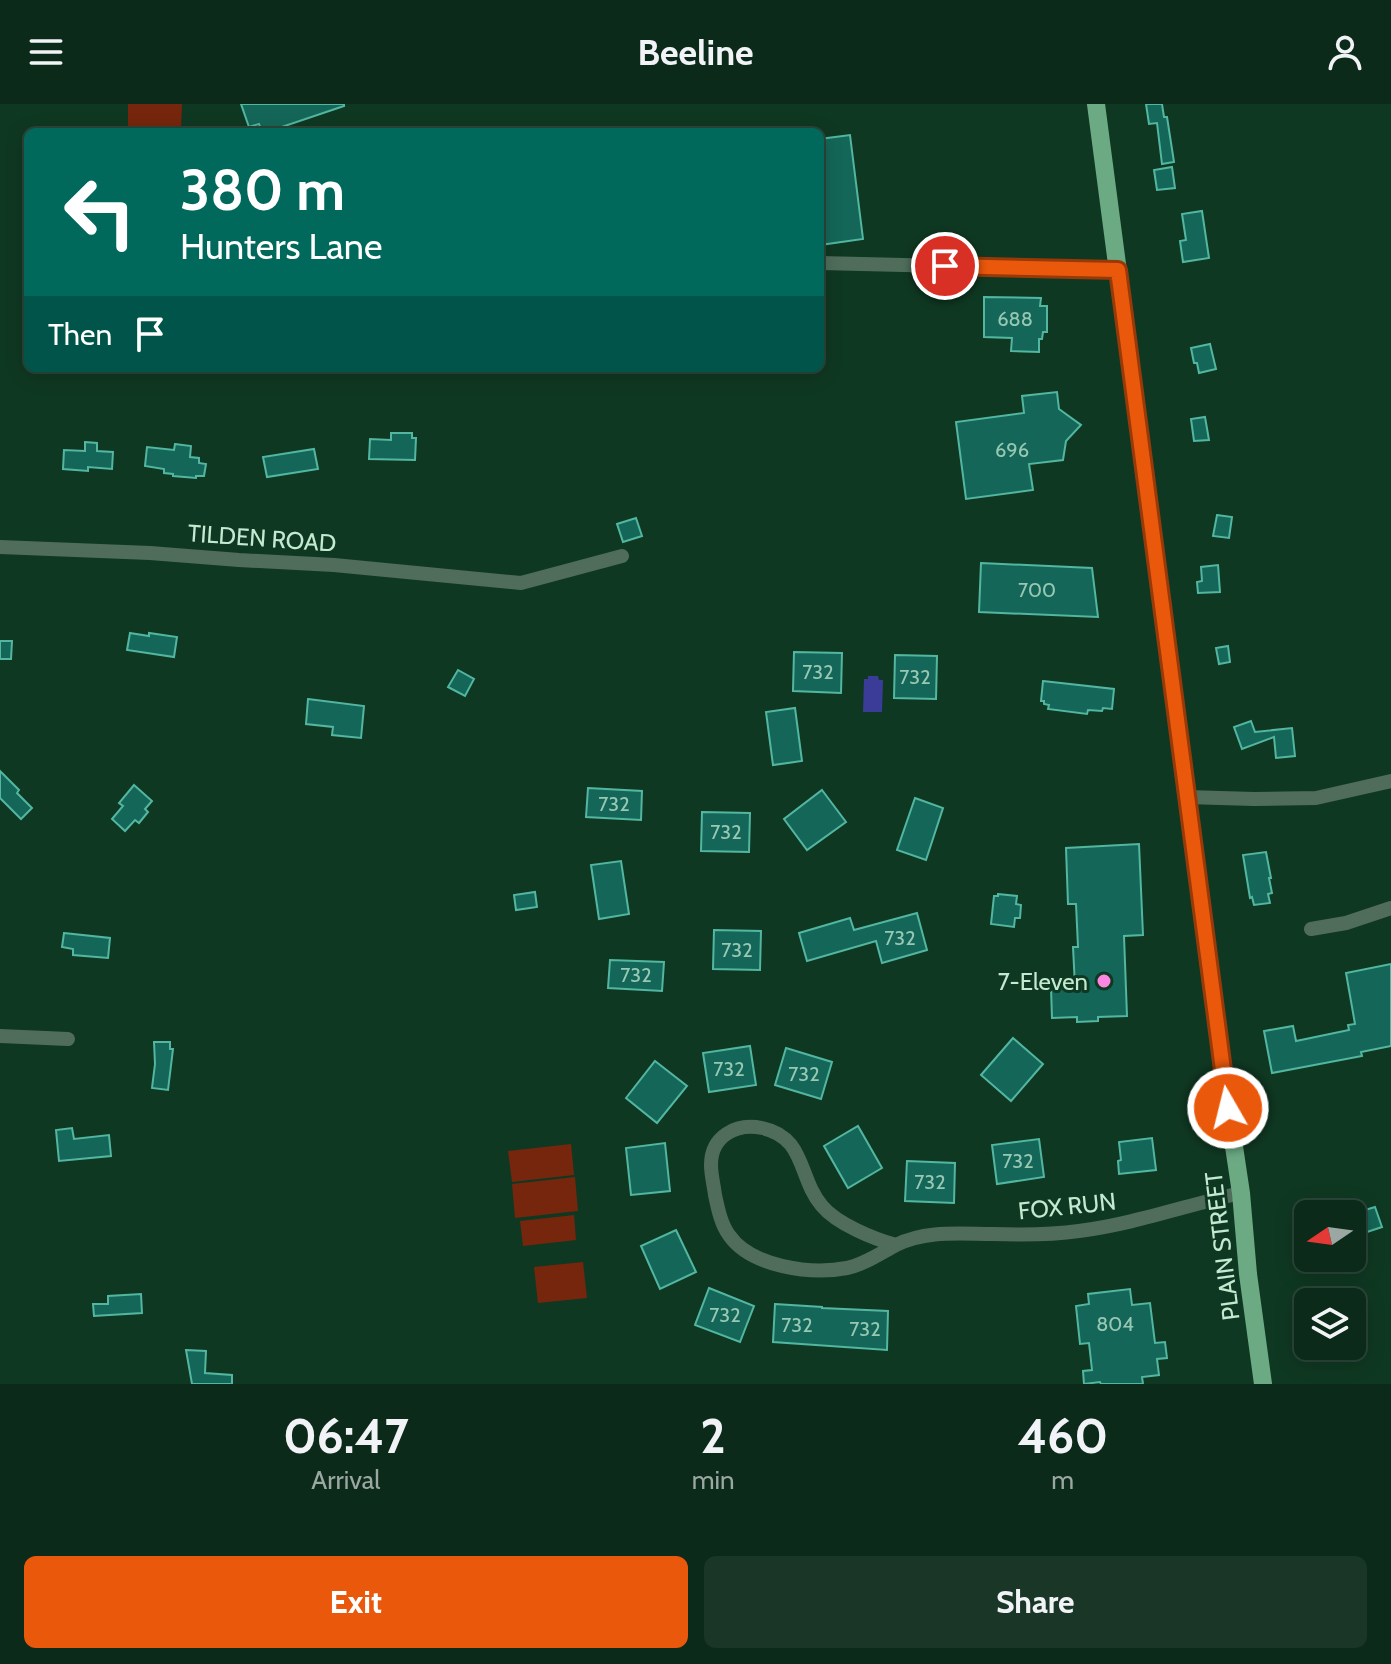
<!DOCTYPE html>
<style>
:root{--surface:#0b2a1a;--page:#193627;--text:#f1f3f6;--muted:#9aa7a2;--line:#2b4639;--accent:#ea580c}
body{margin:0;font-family:Cabin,sans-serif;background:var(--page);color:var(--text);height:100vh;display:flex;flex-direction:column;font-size:30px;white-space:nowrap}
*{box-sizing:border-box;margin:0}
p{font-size:26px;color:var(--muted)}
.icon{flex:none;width:44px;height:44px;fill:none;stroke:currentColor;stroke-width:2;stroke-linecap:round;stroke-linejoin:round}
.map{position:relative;height:1280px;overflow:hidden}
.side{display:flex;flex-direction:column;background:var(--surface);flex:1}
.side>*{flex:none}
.guide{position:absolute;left:24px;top:24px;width:800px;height:244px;border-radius:12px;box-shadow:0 4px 20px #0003,0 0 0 2px var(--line);background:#00695c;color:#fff;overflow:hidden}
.needle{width:52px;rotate:257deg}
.controls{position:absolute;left:1294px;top:1096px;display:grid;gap:16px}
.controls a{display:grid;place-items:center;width:72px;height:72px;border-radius:12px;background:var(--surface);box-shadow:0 4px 20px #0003,0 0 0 2px var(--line);font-size:40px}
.pin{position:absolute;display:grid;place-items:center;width:68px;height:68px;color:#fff;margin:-34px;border:4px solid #fff;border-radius:50%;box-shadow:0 2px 8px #0007}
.me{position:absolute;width:88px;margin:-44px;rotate:352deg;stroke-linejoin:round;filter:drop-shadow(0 0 6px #0008)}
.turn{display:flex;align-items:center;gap:28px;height:168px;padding:0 24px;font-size:36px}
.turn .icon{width:104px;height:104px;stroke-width:2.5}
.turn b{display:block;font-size:56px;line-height:68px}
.then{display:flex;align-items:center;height:76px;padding:0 24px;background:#0003;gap:16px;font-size:30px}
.eta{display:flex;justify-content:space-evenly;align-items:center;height:136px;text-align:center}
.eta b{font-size:48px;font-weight:700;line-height:56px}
.button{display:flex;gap:16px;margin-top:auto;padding:16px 24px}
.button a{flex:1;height:92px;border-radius:12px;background:var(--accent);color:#fff;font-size:32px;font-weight:700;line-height:92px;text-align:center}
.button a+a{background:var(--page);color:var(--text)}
header{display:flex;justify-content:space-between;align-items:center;height:104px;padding:0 24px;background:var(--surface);font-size:36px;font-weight:700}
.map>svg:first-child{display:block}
</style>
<header><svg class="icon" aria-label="menu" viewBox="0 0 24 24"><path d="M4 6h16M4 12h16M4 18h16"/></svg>Beeline<svg class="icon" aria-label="person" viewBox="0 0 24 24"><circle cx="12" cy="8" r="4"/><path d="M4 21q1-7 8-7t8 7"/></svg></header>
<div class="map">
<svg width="1391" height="1280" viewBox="0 0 1391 1280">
<rect width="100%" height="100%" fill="#0f3822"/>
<!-- green -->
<g fill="#76260d">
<path d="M 128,0 L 182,0 L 181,24 L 128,22 Z"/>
<path d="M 571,1040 L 574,1071 L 512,1078 L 508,1047 Z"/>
<path d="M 575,1073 L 578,1107 L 515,1114 L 512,1080 Z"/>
<path d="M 574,1111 L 576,1136 L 523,1142 L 520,1117 Z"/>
<path d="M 583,1158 L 587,1194 L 538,1199 L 534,1163 Z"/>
</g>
<!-- water -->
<path fill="#3a3c98" d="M 868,572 L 878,572 L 879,576 L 883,576 L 882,608 L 863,608 L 864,575 L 868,575 Z"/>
<!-- building -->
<g fill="#146758" stroke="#52b6a0" stroke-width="2">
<path d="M 241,0 L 344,0 L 344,2 L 267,28 L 262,28 L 259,20 L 249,23 Z"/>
<path d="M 1146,0 L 1162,0 L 1164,13 L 1167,13 L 1174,58 L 1162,60 L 1157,19 L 1149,20 Z"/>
<path d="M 850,31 L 863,135 L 820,141 L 820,35 Z"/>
<path d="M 1172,63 L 1175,84 L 1157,86 L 1154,66 Z"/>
<path d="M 1202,107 L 1209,154 L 1183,158 L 1180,137 L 1186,136 L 1182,110 Z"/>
<path d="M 984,193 L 1041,194 L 1040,202 L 1047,202 L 1047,228 L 1043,228 L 1042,235 L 1039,235 L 1039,248 L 1011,247 L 1012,234 L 984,233 Z"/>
<path d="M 1210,240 L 1216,265 L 1199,269 L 1197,259 L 1194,259 L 1191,244 Z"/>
<path d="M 1057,288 L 1059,305 L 1081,321 L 1066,337 L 1063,356 L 1029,360 L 1033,386 L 966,395 L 956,318 L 1024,309 L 1022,292 Z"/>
<path d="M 1205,313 L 1209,336 L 1194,337 L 1191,315 Z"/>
<path d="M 391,329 L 412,329 L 412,334 L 416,334 L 415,356 L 369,355 L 370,335 L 391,336 Z"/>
<path d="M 85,338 L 97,339 L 97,347 L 113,348 L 112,365 L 88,363 L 88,367 L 63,365 L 64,346 L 85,347 Z"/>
<path d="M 175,340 L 191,342 L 190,353 L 199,354 L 199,359 L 206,360 L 204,372 L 196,372 L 196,374 L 173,372 L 173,370 L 164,369 L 164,365 L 145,362 L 147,343 L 174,346 Z"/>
<path d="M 314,345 L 318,365 L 267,373 L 263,353 Z"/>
<path d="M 1217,411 L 1232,413 L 1229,434 L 1213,432 Z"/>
<path d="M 636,414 L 642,432 L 623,438 L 617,420 Z"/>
<path d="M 981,459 L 1092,464 L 1098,513 L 979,508 Z"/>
<path d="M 1218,461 L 1220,488 L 1198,489 L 1197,478 L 1202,477 L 1201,463 Z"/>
<path d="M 130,529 L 149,532 L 149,529 L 177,533 L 174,553 L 127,546 Z"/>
<path d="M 0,537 L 12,537 L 11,555 L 0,555 Z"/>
<path d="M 1228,542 L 1230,558 L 1219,560 L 1216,544 Z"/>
<path d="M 794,548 L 842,549 L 841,589 L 793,587 Z"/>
<path d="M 895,551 L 937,552 L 936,595 L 894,594 Z"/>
<path d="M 458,566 L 474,575 L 465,592 L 448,583 Z"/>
<path d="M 1043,577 L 1114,585 L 1112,605 L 1103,604 L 1102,607 L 1088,606 L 1087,610 L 1048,605 L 1049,601 L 1044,600 L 1044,597 L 1041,597 Z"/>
<path d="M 308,595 L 364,602 L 361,634 L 332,631 L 333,623 L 306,620 Z"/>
<path d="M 795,604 L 802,657 L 773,661 L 766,608 Z"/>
<path d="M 1251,617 L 1255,628 L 1292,624 L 1295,652 L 1276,654 L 1274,633 L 1242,645 L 1234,623 Z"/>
<path d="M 0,667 L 19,686 L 17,689 L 32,704 L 21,715 L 0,694 Z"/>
<path d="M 134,681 L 152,697 L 145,705 L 148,708 L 139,719 L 135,716 L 125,727 L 112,715 L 123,702 L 119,699 Z"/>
<path d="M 588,684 L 642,687 L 641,716 L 586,713 Z"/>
<path d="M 822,686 L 846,718 L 807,746 L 784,715 Z"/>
<path d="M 915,694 L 943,704 L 926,756 L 897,746 Z"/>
<path d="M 702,708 L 750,709 L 749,748 L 701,747 Z"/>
<path d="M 1139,740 L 1143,831 L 1124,832 L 1127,912 L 1098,913 L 1098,917 L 1077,918 L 1077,913 L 1052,914 L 1051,884 L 1075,882 L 1073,843 L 1078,843 L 1076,800 L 1068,800 L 1066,744 Z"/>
<path d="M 1266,748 L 1271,774 L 1269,774 L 1272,789 L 1268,790 L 1270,799 L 1254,801 L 1252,793 L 1250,794 L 1243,751 Z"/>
<path d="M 621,757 L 629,810 L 599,815 L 591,761 Z"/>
<path d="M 535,788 L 537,803 L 516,806 L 514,791 Z"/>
<path d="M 998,790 L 1017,792 L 1016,800 L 1021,801 L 1020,814 L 1015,814 L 1014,823 L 991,820 L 994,792 L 998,792 Z"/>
<path d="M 917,809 L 927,846 L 882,859 L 876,837 L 807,857 L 799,829 L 850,814 L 854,826 Z"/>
<path d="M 714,826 L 761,827 L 760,866 L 713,865 Z"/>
<path d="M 64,829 L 110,834 L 108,854 L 73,851 L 73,845 L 62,843 Z"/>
<path d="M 610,856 L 664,858 L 662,887 L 608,884 Z"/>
<path d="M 1391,860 L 1391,942 L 1361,948 L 1362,952 L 1272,969 L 1264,927 L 1293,922 L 1296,937 L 1349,926 L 1348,921 L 1355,920 L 1346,869 Z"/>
<path d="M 1013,934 L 1043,960 L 1011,997 L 981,971 Z"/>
<path d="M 154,938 L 170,938 L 170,945 L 173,945 L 168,986 L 152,984 L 155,960 Z"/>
<path d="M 750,942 L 756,981 L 709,988 L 703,949 Z"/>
<path d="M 786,944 L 832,958 L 821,995 L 775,981 Z"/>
<path d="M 655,957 L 687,982 L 657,1019 L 626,994 Z"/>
<path d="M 858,1022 L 882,1064 L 848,1084 L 824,1042 Z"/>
<path d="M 72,1024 L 74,1035 L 109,1031 L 111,1052 L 59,1057 L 56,1026 Z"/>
<path d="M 1152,1034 L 1156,1066 L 1119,1070 L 1118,1057 L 1121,1056 L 1119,1038 Z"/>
<path d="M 1039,1035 L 1044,1073 L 997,1080 L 992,1041 Z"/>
<path d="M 665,1039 L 670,1087 L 631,1091 L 626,1044 Z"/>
<path d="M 907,1057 L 955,1059 L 954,1099 L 905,1097 Z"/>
<path d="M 1375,1103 L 1382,1123 L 1361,1130 L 1360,1127 L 1357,1128 L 1352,1110 Z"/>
<path d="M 676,1126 L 696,1168 L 660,1185 L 641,1142 Z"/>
<path d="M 709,1184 L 754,1202 L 740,1238 L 695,1221 Z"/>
<path d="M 1130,1185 L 1132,1201 L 1150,1199 L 1155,1239 L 1165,1238 L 1167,1254 L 1157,1255 L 1159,1271 L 1142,1273 L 1143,1280 L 1101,1280 L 1100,1278 L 1084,1280 L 1083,1267 L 1092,1266 L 1089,1239 L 1080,1240 L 1076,1202 L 1089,1200 L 1088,1190 Z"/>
<path d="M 141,1190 L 142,1209 L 94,1212 L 93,1200 L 108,1200 L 108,1192 Z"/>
<path d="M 775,1200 L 822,1203 L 822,1204 L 888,1207 L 887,1246 L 773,1238 Z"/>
<path d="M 186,1246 L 206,1247 L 205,1269 L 232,1271 L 232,1280 L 192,1280 Z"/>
</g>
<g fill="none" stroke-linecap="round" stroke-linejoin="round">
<!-- minor -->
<g stroke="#506d5b" stroke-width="14">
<path d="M 820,159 L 1118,166"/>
<path d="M 0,443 L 150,449 L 239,456 L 334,461 L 521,479 L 622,452"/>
<path d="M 1186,693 L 1254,695 L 1316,694 L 1391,677"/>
<path d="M 1311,825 L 1346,819 L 1391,804"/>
<path d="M 0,932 L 68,935"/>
<path d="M 896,1141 C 881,1149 863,1161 847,1164 C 811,1171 751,1163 729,1131 C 721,1120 718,1105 715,1091 C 714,1082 711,1071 711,1061 C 711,1032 736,1019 762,1024 C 806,1033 798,1074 822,1102 C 837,1120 874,1135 896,1141 C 926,1126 960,1130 993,1130 C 1022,1131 1051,1131 1079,1127 C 1134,1120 1187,1101 1241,1089"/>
</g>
<!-- major -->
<path stroke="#6caa84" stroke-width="18" d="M 1096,0 L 1224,976 L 1241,1089 L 1248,1170 L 1263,1280"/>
</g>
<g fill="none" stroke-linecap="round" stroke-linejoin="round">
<defs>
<path id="route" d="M 945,162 L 1118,166 L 1228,1004"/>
</defs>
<!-- route casing -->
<use href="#route" stroke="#983908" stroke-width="20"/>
<!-- route -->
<use href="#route" stroke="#ea580c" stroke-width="14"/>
</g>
<!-- markers -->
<circle fill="#fd86e1" stroke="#0f3822" stroke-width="3" cx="1104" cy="877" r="8"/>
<g text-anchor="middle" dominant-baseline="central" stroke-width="6" stroke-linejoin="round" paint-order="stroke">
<!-- number labels -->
<g font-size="20" fill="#98c8b3">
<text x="1015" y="215">688</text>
<text x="1012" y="346">696</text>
<text x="1037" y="486">700</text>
<text x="818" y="568">732</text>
<text x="915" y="573">732</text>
<text x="614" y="700">732</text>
<text x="726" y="728">732</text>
<text x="900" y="834">732</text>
<text x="737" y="846">732</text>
<text x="636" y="871">732</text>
<text x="729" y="965">732</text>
<text x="804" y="970">732</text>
<text x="1018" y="1057">732</text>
<text x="930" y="1078">732</text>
<text x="725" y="1211">732</text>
<text x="1115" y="1220">804</text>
<text x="797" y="1221">732</text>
<text x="865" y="1225">732</text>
</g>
<!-- street labels -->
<g font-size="24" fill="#c4e9d1" stroke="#0f3822">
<text transform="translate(262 434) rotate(4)">TILDEN ROAD</text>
<text transform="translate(1067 1102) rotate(-6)">FOX RUN</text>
<text transform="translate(1222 1142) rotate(-97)">PLAIN STREET</text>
</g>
<!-- poi labels -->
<g font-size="24" fill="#c4e9d1" stroke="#0f3822" text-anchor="end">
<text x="1088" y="877">7-Eleven</text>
</g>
</g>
</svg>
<div class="controls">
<a><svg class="needle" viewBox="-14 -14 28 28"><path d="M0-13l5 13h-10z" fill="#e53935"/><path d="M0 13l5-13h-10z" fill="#9aa7a2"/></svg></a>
<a><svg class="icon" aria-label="layers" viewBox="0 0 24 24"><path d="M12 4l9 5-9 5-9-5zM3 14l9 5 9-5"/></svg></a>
</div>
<div class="pin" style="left:945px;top:162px;background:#d93025"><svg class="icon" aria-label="arrive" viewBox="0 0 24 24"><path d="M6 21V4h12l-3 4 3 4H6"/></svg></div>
<svg class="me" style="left:1228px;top:1004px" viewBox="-20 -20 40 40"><circle r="17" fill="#ea580c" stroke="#fff" stroke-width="3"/><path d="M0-11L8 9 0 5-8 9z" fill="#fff"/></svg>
<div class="guide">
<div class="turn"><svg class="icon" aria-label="left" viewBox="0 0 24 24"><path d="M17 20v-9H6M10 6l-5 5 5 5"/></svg><div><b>380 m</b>Hunters Lane</div></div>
<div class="then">Then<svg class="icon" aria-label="arrive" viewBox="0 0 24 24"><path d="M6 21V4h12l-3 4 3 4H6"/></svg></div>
</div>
</div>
<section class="side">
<div class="eta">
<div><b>06:47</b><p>Arrival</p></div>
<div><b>2</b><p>min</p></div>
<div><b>460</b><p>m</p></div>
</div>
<div class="button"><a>Exit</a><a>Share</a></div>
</section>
